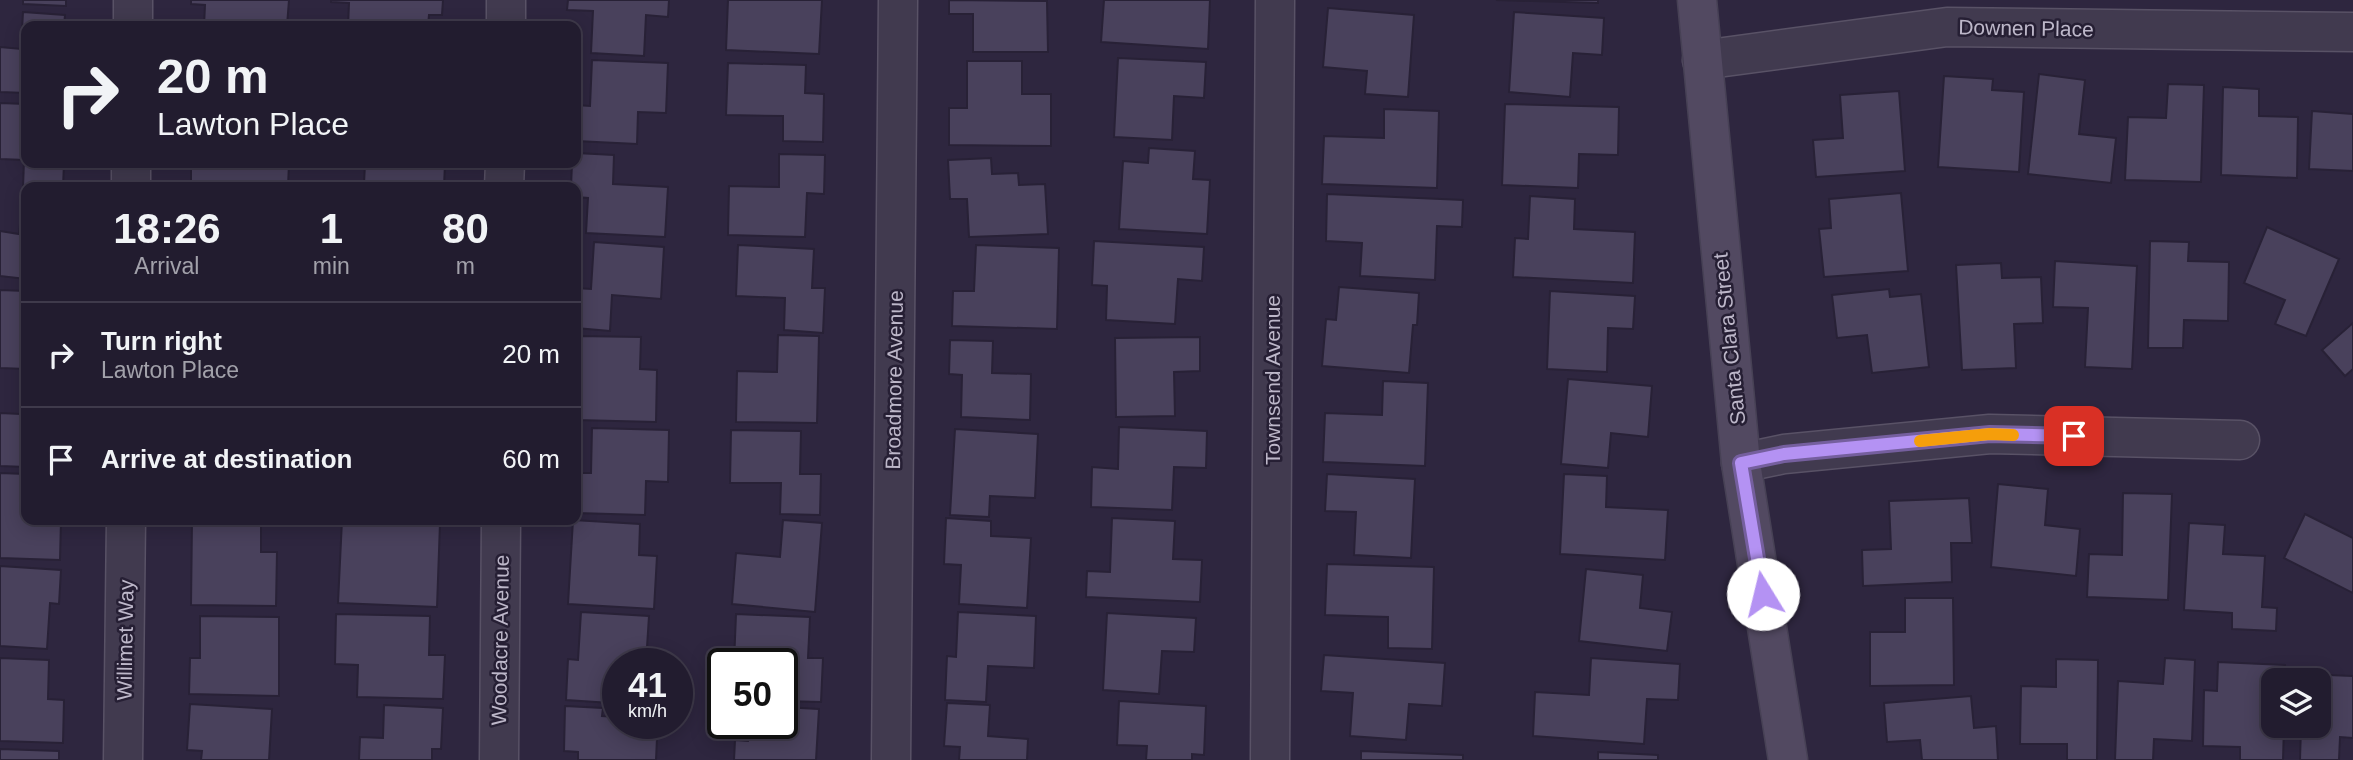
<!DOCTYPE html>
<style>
:root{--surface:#221c2f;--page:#2a2537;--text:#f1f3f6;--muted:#a2a1aa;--line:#3f3a4b}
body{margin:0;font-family:Helvetica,sans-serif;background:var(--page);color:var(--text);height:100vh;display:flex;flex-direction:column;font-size:26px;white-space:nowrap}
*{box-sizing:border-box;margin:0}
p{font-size:23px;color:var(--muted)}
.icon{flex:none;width:38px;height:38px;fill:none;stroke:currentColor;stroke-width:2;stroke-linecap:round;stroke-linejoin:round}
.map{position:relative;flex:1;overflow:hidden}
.side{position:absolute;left:21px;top:182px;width:560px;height:343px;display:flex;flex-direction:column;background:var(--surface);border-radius:14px;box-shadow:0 4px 18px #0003,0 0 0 2px var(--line)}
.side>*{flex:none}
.hud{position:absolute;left:21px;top:21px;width:560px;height:147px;border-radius:14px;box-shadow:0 4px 18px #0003,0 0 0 2px var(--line);background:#221c2f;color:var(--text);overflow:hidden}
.tools{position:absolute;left:2261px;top:668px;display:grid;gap:14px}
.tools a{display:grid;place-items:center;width:70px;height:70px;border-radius:14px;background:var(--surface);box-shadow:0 4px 18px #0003,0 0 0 2px var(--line);font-size:35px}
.speed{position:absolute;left:602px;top:648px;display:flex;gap:14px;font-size:35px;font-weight:700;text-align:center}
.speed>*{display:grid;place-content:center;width:91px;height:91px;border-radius:50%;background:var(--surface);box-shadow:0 4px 18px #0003,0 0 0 2px var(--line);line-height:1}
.speed small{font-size:18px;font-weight:400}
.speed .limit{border:4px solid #111;border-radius:10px;background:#fff;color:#111}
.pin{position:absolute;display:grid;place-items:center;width:60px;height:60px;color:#fff;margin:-30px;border-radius:14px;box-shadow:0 4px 10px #0006}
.me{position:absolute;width:77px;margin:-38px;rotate:351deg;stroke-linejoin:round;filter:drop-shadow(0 0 5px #0008)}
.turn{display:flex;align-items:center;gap:24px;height:147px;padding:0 21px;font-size:32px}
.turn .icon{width:91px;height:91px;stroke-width:2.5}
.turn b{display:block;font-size:49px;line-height:60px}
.eta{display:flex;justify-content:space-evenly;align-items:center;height:119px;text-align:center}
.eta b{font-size:42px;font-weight:600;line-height:49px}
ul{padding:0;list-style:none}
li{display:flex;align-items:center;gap:21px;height:105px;padding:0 21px;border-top:2px solid var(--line)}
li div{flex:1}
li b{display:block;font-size:26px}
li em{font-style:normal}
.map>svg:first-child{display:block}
</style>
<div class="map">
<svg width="2353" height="760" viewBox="0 0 2353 760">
<rect width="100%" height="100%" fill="#2e263f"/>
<!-- building -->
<g fill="#49415c" stroke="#282136" stroke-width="2">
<path d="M 23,0 L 66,0 L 66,6 L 23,4 Z"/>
<path d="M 191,0 L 289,0 L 287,26 L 204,26 L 205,5 L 191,4 Z"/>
<path d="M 331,0 L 443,0 L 442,15 L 429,15 L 428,26 L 348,26 L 349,3 L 331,2 Z"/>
<path d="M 568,0 L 669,0 L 668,17 L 646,15 L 644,56 L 591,53 L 593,11 L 567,10 Z"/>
<path d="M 728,0 L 822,0 L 819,54 L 726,50 Z"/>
<path d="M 949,0 L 1047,1 L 1048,52 L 973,52 L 973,14 L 949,14 Z"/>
<path d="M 1104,0 L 1210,0 L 1208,49 L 1101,42 Z"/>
<path d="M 1496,0 L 1598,0 L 1598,3 Z"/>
<path d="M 1328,8 L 1414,15 L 1408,97 L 1365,94 L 1367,71 L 1323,67 Z"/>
<path d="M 23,12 L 65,15 L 64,26 L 26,26 L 26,93 L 0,92 L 0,47 L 21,49 Z"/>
<path d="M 1514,12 L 1604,18 L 1602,55 L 1573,53 L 1570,97 L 1509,92 Z"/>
<path d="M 1118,58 L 1206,62 L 1204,98 L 1174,96 L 1172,140 L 1114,137 Z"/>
<path d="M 592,60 L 668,63 L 666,113 L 638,112 L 637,144 L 576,141 L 576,105 L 590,106 Z"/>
<path d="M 967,61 L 1022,61 L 1022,94 L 1051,94 L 1051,146 L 949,145 L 949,108 L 967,108 Z"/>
<path d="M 728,63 L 806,65 L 805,93 L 824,94 L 823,142 L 783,141 L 783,116 L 726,115 Z"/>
<path d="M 2039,74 L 2085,80 L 2079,134 L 2116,138 L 2111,183 L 2028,174 Z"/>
<path d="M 1944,76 L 1993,79 L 1992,90 L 2024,92 L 2019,172 L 1938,167 Z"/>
<path d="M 2168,84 L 2204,85 L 2201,182 L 2125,180 L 2128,117 L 2166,118 Z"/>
<path d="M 2223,87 L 2259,89 L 2259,116 L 2298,117 L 2297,178 L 2221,175 Z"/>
<path d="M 1899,91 L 1905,171 L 1816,177 L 1813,140 L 1843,138 L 1840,95 Z"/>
<path d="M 0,103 L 26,104 L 26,163 L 64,163 L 63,187 L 23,188 L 24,160 L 0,159 Z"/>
<path d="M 1505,104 L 1619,107 L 1618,155 L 1579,154 L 1578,188 L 1502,185 Z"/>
<path d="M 1384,109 L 1439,111 L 1437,188 L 1322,184 L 1324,136 L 1384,138 Z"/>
<path d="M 2312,111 L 2353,114 L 2353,171 L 2309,169 Z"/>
<path d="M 1149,148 L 1195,151 L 1193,179 L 1210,180 L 1207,234 L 1119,229 L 1123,161 L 1148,163 Z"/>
<path d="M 576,153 L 614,155 L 613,184 L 668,187 L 665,237 L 586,233 L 588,198 L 576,197 L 576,187 L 571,187 L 572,163 L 576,163 Z"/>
<path d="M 779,154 L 825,155 L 824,194 L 807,193 L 805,237 L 728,235 L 729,186 L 779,187 Z"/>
<path d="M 991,158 L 992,174 L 1018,173 L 1019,185 L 1045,184 L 1048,234 L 969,237 L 967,199 L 950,199 L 948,160 Z"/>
<path d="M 191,163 L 289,163 L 288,187 L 191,187 Z"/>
<path d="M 365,163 L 445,163 L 444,187 L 332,187 L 332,182 L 364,184 Z"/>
<path d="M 1901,193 L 1908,271 L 1824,277 L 1819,229 L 1831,228 L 1829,199 Z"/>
<path d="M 1327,194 L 1463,200 L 1462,227 L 1437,226 L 1435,280 L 1360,276 L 1362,243 L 1326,241 Z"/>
<path d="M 23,196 L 26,196 L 26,279 L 0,276 L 0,231 L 19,234 Z"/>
<path d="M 1530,196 L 1575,199 L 1574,229 L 1635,232 L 1633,283 L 1513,277 L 1515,238 L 1528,239 Z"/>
<path d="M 2267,227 L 2339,259 L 2306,336 L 2275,324 L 2285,300 L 2244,283 Z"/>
<path d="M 1094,241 L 1204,247 L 1202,281 L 1178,279 L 1175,324 L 1106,320 L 1107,286 L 1092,285 Z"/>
<path d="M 2150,241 L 2189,242 L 2188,261 L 2229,262 L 2228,321 L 2184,320 L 2183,348 L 2148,348 Z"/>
<path d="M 594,242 L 664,247 L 661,299 L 612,295 L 610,331 L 576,328 L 576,288 L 591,289 Z"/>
<path d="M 738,245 L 814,249 L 812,288 L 825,288 L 823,333 L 784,330 L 785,298 L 736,296 Z"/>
<path d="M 976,245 L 1059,248 L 1057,329 L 952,326 L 953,291 L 974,291 Z"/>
<path d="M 2055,261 L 2137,266 L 2132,369 L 2085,367 L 2088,308 L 2053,307 Z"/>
<path d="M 2001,263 L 2002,278 L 2041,277 L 2043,323 L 2014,324 L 2016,368 L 1962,370 L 1956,265 Z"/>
<path d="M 1339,287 L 1419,293 L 1417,325 L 1413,325 L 1409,373 L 1322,366 L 1326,319 L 1336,320 Z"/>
<path d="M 1889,289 L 1890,297 L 1921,294 L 1929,367 L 1872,373 L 1867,335 L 1837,338 L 1832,295 Z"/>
<path d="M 0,290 L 26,291 L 26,369 L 0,368 Z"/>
<path d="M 1550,291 L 1635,296 L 1633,329 L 1608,328 L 1607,372 L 1547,369 Z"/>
<path d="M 2353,323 L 2353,369 L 2345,376 L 2322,350 Z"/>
<path d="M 778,335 L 819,336 L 817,423 L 736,422 L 737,371 L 777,372 Z"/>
<path d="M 576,336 L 641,337 L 640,369 L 657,370 L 656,422 L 576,420 Z"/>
<path d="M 1200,337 L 1200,371 L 1174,372 L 1175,416 L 1116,417 L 1115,338 Z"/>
<path d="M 950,340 L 993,341 L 992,373 L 1031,374 L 1030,420 L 961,417 L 962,375 L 949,374 Z"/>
<path d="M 21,378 L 26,379 L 26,467 L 0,466 L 0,413 L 20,414 Z"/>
<path d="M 1568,379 L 1652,386 L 1648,437 L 1611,433 L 1608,468 L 1561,464 Z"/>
<path d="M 1383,381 L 1428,383 L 1425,466 L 1323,462 L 1325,413 L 1382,415 Z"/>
<path d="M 1119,427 L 1207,431 L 1206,468 L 1174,467 L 1172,510 L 1091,507 L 1092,467 L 1118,469 Z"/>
<path d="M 592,428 L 669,430 L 668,482 L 646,481 L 645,515 L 576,513 L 576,473 L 591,473 Z"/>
<path d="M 955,429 L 1038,434 L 1035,498 L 990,496 L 989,517 L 950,515 Z"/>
<path d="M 731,430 L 801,431 L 800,474 L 821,474 L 820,515 L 780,514 L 781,483 L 730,483 Z"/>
<path d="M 0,473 L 26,474 L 26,520 L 61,520 L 60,560 L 0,558 Z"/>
<path d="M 1327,474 L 1415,479 L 1411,558 L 1354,555 L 1356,512 L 1325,511 Z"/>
<path d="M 1564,474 L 1607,476 L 1606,507 L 1668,510 L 1665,560 L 1560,554 Z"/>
<path d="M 1998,484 L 2048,489 L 2045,525 L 2080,529 L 2076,576 L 1991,567 Z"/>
<path d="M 2123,493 L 2172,494 L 2168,600 L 2087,597 L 2089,554 L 2122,555 Z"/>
<path d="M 1969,498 L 1972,543 L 1951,543 L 1952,582 L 1863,586 L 1862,550 L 1891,549 L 1889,501 Z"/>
<path d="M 2305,514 L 2353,538 L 2353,593 L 2284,558 Z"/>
<path d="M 946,518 L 991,521 L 991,536 L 1031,538 L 1027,608 L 959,604 L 961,565 L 944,564 Z"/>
<path d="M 1112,518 L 1175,521 L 1173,559 L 1202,560 L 1200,602 L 1086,597 L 1087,571 L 1110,572 Z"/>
<path d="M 192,520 L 261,520 L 261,552 L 277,552 L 276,606 L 191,605 Z"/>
<path d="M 342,520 L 440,523 L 437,607 L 338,603 Z"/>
<path d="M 573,520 L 640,524 L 639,555 L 657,556 L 654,609 L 568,604 Z"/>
<path d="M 783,520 L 822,523 L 815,612 L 732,604 L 736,553 L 780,557 Z"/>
<path d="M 2189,523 L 2225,525 L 2223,554 L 2265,556 L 2262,607 L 2277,608 L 2276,631 L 2232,629 L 2232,613 L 2184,610 Z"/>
<path d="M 1327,564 L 1434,567 L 1432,649 L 1388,648 L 1388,617 L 1325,615 Z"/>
<path d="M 0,566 L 61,570 L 59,604 L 50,603 L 47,649 L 0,646 Z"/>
<path d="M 1586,569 L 1643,575 L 1640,608 L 1672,612 L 1667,651 L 1579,641 Z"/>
<path d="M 1905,598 L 1953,598 L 1954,685 L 1870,686 L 1870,632 L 1905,632 Z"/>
<path d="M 581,612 L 649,616 L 646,663 L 612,664 L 611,703 L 566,700 L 568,659 L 578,660 Z"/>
<path d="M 958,612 L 1036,616 L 1034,668 L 988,666 L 986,702 L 945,700 L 947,656 L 956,657 Z"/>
<path d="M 1107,613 L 1196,618 L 1194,652 L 1162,651 L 1159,694 L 1103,690 Z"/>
<path d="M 336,614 L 430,616 L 429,655 L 445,655 L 443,699 L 357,697 L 358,665 L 335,664 Z"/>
<path d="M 736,614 L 810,617 L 808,658 L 823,658 L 821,702 L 782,701 L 782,663 L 734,663 Z"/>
<path d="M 200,616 L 279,617 L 279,696 L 189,694 L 190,658 L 200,658 Z"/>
<path d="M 1324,655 L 1445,663 L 1442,706 L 1409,704 L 1406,740 L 1350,736 L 1353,693 L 1321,691 Z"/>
<path d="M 0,658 L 49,660 L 48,699 L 64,700 L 63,743 L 0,741 Z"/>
<path d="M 1591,658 L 1680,664 L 1678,700 L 1647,699 L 1644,744 L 1533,736 L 1535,692 L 1589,695 Z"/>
<path d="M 2165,658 L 2195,660 L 2192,741 L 2154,739 L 2153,760 L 2115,760 L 2118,681 L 2163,684 Z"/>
<path d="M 2056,659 L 2098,660 L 2097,760 L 2067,760 L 2067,744 L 2020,744 L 2021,686 L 2056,687 Z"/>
<path d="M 2218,662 L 2285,665 L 2285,681 L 2273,681 L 2273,726 L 2284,726 L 2283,760 L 2240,760 L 2240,747 L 2203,746 L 2204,690 L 2217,691 Z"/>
<path d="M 2303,674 L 2353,676 L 2353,738 L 2340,737 L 2339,760 L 2300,760 L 2301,726 L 2319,726 L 2319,681 L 2303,681 Z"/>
<path d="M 1971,696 L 1974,728 L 1996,726 L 1998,760 L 1922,760 L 1920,740 L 1887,742 L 1884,703 Z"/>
<path d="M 1119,701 L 1206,706 L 1204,755 L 1192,754 L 1192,760 L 1146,760 L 1147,746 L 1117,745 Z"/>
<path d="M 947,703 L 990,705 L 988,736 L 1028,739 L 1027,760 L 959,760 L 960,747 L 944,746 Z"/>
<path d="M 190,704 L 272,709 L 269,760 L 201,760 L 202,751 L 187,750 Z"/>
<path d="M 384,705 L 443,708 L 441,749 L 432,749 L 432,760 L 359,760 L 360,737 L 383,738 Z"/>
<path d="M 565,706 L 603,708 L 602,716 L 618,717 L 618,723 L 633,723 L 633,737 L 657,738 L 656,760 L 578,760 L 578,752 L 564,751 Z"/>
<path d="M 782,707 L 819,709 L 816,760 L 734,760 L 735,740 L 748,741 L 750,723 L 782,723 Z"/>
<path d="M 0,749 L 59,751 L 59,760 L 0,760 Z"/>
<path d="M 1361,751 L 1463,755 L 1463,760 L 1361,760 Z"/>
<path d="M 1598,752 L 1658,755 L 1658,760 L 1598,760 Z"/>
</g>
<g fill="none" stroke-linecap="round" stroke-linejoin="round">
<defs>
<g id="minor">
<path d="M 133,26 L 133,0"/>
<path d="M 506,26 L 506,0"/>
<path d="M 1702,60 L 1947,27 L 2353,32"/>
<path d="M 131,187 L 131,163"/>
<path d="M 504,187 L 505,163"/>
<path d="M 1741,463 L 1784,454 L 1990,434 L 2240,440"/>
<path d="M 123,760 L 126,520"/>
<path d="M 499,760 L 501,520"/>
<path d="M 891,760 L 898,0"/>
<path d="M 1270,760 L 1275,0"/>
</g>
<path id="secondary" d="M 1697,0 L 1741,463 L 1788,760"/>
</defs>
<!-- minor casing -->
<use href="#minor" stroke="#595266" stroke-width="41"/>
<!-- secondary casing -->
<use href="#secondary" stroke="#474155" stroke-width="41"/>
<!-- minor -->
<use href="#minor" stroke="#413a4f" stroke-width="38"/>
<!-- secondary -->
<use href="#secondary" stroke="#524961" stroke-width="38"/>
</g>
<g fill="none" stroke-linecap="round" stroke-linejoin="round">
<defs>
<path id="route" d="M 1763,594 L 1741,463 L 1784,454 L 1990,434 L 2074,436"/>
</defs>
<!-- route casing -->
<use href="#route" stroke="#755f9e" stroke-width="18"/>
<!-- route -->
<use href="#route" stroke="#b492f3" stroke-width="12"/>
<!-- slow -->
<path stroke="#f59e0b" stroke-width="12" d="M 1920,441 L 1990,434 L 2013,435"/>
</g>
<g text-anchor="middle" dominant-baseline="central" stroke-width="5" stroke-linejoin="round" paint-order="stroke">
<!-- street labels -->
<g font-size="21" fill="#bdb7c9" stroke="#261f34">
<text transform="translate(2026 28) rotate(1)">Downen Place</text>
<text transform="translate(1729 339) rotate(-96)">Santa Clara Street</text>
<text transform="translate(894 380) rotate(-89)">Broadmore Avenue</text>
<text transform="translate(1272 380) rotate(-90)">Townsend Avenue</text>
<text transform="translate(125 640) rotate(-89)">Willimet Way</text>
<text transform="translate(500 640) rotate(-89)">Woodacre Avenue</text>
</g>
</g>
</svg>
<div class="tools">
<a><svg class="icon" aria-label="layers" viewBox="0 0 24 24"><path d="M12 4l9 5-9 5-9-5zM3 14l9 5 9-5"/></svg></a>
</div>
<div class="speed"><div>41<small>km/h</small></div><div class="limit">50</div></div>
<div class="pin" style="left:2074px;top:436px;background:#d93025"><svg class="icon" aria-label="arrive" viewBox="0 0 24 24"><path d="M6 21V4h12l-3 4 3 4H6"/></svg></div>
<svg class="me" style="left:1763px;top:594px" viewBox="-20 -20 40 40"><circle r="19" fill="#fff"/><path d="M0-13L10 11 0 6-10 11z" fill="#b492f3"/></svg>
<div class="hud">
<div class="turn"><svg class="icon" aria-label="right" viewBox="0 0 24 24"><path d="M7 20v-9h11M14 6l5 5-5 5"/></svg><div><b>20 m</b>Lawton Place</div></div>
</div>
<section class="side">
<div class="eta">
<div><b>18:26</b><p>Arrival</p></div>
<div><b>1</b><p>min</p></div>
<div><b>80</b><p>m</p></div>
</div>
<ul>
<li><svg class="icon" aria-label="right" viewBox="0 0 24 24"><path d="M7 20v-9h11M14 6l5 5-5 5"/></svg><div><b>Turn right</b><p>Lawton Place</p></div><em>20 m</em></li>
<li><svg class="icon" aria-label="arrive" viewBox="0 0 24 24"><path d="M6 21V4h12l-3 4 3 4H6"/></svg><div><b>Arrive at destination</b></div><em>60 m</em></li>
</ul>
</section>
</div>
